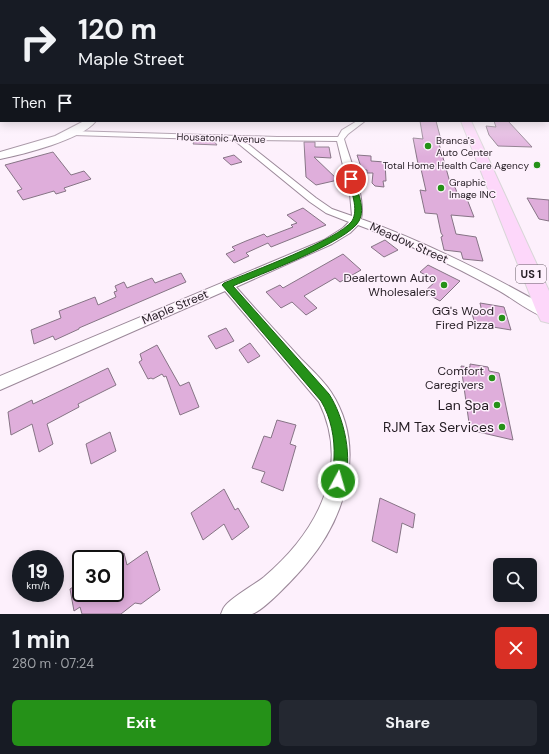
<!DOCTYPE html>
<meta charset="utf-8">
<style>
:root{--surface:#171b24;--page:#242831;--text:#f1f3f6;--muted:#9ea1a6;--accent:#259118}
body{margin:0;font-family:"DM Sans",sans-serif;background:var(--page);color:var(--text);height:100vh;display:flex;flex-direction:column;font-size:15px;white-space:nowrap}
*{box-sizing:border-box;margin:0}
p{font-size:13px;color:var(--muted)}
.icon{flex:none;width:22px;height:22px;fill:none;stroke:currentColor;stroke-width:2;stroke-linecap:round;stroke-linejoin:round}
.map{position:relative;height:614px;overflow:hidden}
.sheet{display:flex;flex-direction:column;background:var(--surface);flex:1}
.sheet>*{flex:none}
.hud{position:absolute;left:0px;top:0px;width:549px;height:122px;box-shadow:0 2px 10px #0003;background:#171b24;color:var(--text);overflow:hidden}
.fabs{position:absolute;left:493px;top:558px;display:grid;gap:8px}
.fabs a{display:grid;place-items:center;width:44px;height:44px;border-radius:6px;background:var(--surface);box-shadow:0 2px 10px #0003;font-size:20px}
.speed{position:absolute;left:12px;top:550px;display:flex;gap:8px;font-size:20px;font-weight:700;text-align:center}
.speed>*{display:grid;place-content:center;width:52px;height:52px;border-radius:50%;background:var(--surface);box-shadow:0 2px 10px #0003;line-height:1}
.speed small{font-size:10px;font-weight:400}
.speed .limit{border:2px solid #111;border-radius:6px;background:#fff;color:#111}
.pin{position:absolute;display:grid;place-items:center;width:34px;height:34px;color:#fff;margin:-17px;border:2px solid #fff;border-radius:50%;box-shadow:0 1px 4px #0007}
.me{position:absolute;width:44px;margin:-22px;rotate:6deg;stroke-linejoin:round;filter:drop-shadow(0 0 3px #0008)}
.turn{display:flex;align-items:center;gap:14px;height:84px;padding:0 12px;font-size:18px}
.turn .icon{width:52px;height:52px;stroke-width:2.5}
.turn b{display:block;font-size:28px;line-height:34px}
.then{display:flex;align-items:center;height:38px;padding:0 12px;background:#0003;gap:8px;font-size:15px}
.round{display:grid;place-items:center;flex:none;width:42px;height:42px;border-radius:6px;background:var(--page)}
.head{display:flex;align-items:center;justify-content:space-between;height:68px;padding:0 12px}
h1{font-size:24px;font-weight:700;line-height:30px}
.action{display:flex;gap:8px;margin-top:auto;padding:8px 12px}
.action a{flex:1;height:46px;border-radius:6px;background:var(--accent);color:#fff;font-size:16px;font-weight:700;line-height:46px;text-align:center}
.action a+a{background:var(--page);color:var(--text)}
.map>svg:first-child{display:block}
</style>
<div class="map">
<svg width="549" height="614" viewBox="0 0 549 614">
<rect width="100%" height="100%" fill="#fdf0fc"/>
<!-- building -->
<g fill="#dfaedb" stroke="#867485">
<path d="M 420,121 L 436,121 L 441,140 L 438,140 L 451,186 L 455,187 L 459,198 L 467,199 L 474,217 L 451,215 L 456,234 L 476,237 L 483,261 L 463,259 L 461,252 L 444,250 L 441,237 L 443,236 L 441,233 L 437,214 L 425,213 L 420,190 L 426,191 L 421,169 L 419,169 L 413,138 L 423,139 Z"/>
<path d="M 494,121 L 508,121 L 532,147 L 498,146 L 489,135 L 486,126 L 496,127 Z"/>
<path d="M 195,140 L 214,141 L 217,145 L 193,144 Z"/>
<path d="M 304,142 L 315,142 L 315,147 L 329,147 L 331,158 L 314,157 L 338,180 L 316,185 L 306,177 Z"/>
<path d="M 53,152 L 71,175 L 84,171 L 91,179 L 64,188 L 66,191 L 56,194 L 54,191 L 23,200 L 17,191 L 22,189 L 5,165 Z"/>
<path d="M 234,155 L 242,162 L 231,165 L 223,158 Z"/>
<path d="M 357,155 L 371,156 L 371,161 L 385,162 L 386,181 L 383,181 L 384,187 L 375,186 L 372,183 L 373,173 L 367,173 L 367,170 L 362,170 Z"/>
<path d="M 527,198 L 549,200 L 549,221 L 539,219 Z"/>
<path d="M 303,208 L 326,225 L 271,247 L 268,243 L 246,253 L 249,256 L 234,263 L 226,254 L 235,250 L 232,247 L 246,241 L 264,234 L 267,237 L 293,227 L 291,225 L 297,223 L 287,215 Z"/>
<path d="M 385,240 L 398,250 L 384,257 L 371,247 Z"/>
<path d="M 343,254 L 361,270 L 340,282 L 335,278 L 304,296 L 317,308 L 306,315 L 292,302 L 281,308 L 266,292 L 280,285 L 283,288 Z"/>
<path d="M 428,265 L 460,281 L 440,301 L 424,292 L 436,281 L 420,272 Z"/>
<path d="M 181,273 L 186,282 L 79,328 L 79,329 L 55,340 L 53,336 L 34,344 L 31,330 L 61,318 L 59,311 L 95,297 L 98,305 L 116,297 L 114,292 L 117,291 L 115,286 L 124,282 L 127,288 L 152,278 L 155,283 Z"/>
<path d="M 480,303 L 504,307 L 511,330 L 475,324 L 471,310 L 482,312 Z"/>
<path d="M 226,328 L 234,341 L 216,349 L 208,336 Z"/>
<path d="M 250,343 L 260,356 L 248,363 L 239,350 Z"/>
<path d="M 157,345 L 180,386 L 189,382 L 199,407 L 180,415 L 166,376 L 164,377 L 162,374 L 153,379 L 151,378 L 148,379 L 139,362 L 142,360 L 140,354 Z"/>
<path d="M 470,364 L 488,367 L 489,371 L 499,373 L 513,440 L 470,430 L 461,366 L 470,367 Z"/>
<path d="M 108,368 L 116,385 L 78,404 L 79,407 L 47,424 L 53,444 L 39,452 L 32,424 L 11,435 L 8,412 L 32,400 L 33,404 Z"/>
<path d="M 277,420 L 296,425 L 290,444 L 296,446 L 283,491 L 261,482 L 265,472 L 252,468 L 264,436 L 271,438 Z"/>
<path d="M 110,432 L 116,451 L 91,464 L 86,444 Z"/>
<path d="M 224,489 L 235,510 L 238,508 L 249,527 L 232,540 L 224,524 L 203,540 L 191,513 Z"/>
<path d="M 380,498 L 415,514 L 413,528 L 402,523 L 397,553 L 372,541 Z"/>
<path d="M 147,551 L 160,590 L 141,604 L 135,603 L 121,614 L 82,614 L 80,607 L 74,611 L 70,589 L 81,582 L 81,593 L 115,593 L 115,559 L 124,553 L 127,565 Z"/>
</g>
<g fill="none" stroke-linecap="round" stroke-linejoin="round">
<defs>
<g id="street">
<path d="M 1,86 L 1,90 L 0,91 L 0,87 Z"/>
<path d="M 357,121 L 365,121 L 348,134 L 344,139 C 350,160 366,198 361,219 C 426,242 489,274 549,308 L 549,319 C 530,313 513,298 496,289 C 452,265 405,242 358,225 L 350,233 L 332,244 L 236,287 C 257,311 279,335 301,359 C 311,369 323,380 331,392 C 367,447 346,517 307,563 C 298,574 264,611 252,614 C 243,614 230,614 221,614 C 222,612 223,608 225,606 C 232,597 254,585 264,577 C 316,533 352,469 319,402 L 225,291 L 0,390 L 0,376 L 324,240 L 343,228 L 349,222 L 326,213 L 310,202 L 234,140 L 73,135 L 70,135 L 70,131 L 277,137 L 338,137 L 342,130 ZM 243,140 L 337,141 L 350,194 L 352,216 L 332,209 L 316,198 Z"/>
</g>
<g id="secondary">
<rect x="0" y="89" width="1" height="6"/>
<rect x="548" y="108" width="1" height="6"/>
<path d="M 84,121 L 96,121 C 81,140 24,154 0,159 L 0,152 L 55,136 Z"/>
</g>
<path id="primary" d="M 461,121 L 471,121 L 549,291 L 549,323 L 541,321 L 538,315 Z"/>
</defs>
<!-- street casing -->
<use href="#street" stroke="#9b8899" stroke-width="2"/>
<!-- secondary casing -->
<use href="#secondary" stroke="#9b8899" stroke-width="2"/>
<!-- primary casing -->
<use href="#primary" stroke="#d8d6d7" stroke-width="2"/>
<!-- street -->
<use href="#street" fill="#fff" fill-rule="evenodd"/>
<!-- secondary -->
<use href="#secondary" fill="#fff" fill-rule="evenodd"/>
<!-- primary -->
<use href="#primary" fill="#fdd7fa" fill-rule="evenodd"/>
</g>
<!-- sky -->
<linearGradient id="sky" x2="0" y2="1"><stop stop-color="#91c4cf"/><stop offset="0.45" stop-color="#fef8fe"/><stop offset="1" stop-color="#fef8fe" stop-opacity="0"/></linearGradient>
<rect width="549" height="157" fill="url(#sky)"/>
<!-- route -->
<path fill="#259118" stroke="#185e10" d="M 351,177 L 354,179 C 357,191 366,208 359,221 C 348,242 258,275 233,286 L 329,394 C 344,417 354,459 343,486 L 338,488 L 334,486 C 330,477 334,467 334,458 C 335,438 331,418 321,401 L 222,285 L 224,283 C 250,272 338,240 352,221 C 359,209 351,191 348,179 Z"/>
<!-- markers -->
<g fill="#259118" stroke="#fdf0fc" stroke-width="1.5">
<circle cx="428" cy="146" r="4"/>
<circle cx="537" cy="165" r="4"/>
<circle cx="441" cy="188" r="4"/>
<circle cx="444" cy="285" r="4"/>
<circle cx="502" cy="318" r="4"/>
<circle cx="492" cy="378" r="4"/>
<circle cx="497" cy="405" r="4"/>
<circle cx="502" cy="427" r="4"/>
</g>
<g text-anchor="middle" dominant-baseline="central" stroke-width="3" stroke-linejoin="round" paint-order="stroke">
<!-- far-street labels -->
<g font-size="10" fill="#241c23" stroke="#fdf0fc">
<text transform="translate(221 138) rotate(2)">Housatonic Avenue</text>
</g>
<!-- far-poi labels -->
<g font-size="10" fill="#241c23" stroke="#fdf0fc" text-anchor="start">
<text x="436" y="140">Branca's<tspan x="436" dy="12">Auto Center</tspan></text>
<text x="529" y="165" text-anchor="end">Total Home Health Care Agency</text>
<text x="449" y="182">Graphic<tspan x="449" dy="12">Image INC</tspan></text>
</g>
<!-- shield labels -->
<rect fill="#fdf0fc" stroke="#655c64" stroke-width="1" x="516" y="265" width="30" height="18" rx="3"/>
<g font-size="11" font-weight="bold" fill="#241c23">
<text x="531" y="274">US 1</text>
</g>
<!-- street labels -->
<g font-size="12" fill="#241c23" stroke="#fdf0fc">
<text transform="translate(409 243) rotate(24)">Meadow Street</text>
<text transform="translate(175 307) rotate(-23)">Maple Street</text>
</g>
<!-- poi labels -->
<g font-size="12" fill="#241c23" stroke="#fdf0fc" text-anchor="end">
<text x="436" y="278">Dealertown Auto<tspan x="436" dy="14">Wholesalers</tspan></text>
<text x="494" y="311">GG's Wood<tspan x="494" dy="14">Fired Pizza</tspan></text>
<text x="484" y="371">Comfort<tspan x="484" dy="14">Caregivers</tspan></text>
</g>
<!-- near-poi labels -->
<g font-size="14" fill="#241c23" stroke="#fdf0fc" text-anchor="end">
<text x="489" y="405">Lan Spa</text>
<text x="494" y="427">RJM Tax Services</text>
</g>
</g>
</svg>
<div class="fabs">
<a><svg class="icon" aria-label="search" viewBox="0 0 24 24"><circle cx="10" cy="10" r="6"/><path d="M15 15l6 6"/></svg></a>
</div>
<div class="speed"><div>19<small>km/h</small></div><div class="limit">30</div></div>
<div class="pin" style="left:351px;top:179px;background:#d93025"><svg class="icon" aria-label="arrive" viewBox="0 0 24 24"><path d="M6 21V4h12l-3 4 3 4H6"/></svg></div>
<svg class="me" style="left:338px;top:481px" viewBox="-20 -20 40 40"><circle r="17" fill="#259118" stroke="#fff" stroke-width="3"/><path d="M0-11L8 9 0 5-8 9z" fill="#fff"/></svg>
<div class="hud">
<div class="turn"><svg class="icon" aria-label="right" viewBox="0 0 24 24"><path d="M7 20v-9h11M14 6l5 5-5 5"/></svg><div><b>120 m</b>Maple Street</div></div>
<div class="then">Then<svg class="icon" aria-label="arrive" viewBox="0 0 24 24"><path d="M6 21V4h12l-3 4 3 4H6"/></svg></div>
</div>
</div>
<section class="sheet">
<div class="head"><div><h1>1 min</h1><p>280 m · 07:24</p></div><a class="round" style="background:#d93025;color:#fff"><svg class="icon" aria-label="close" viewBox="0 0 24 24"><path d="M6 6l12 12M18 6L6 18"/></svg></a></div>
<div class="action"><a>Exit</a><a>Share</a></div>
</section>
